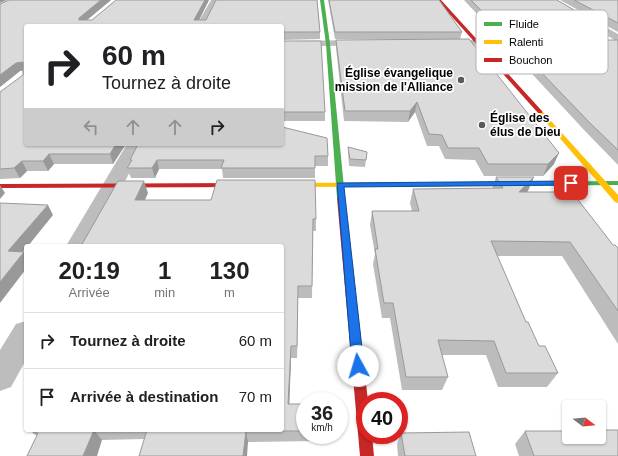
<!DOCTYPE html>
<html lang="fr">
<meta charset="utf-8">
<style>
:root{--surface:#fff;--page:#f6f6f6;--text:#202124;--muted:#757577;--line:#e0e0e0}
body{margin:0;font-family:Helvetica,sans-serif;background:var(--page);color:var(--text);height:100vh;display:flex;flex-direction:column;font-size:15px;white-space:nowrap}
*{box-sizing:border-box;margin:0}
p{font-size:13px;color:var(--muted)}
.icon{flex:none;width:22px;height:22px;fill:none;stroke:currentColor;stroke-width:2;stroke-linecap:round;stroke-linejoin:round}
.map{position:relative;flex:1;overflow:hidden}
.panel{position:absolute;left:24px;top:244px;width:260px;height:188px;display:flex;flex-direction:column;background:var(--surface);border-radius:4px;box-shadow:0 1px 3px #0004}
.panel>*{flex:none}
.banner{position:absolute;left:24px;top:24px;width:260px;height:122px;border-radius:4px;box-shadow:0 1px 3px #0004;background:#fff;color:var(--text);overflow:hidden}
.needle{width:26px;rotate:106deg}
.fabs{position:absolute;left:562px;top:400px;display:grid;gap:8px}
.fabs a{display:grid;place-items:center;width:44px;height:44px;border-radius:4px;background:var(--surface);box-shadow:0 1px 3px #0004;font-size:20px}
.speed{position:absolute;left:296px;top:392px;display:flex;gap:8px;font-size:20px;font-weight:700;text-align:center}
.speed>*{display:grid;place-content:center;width:52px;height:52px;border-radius:50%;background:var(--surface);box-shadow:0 1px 3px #0004;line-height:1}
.speed small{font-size:10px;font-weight:400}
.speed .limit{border:6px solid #d22;background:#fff;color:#111}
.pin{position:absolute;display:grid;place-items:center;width:34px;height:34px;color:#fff;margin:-17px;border-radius:8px;box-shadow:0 2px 6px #0006}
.me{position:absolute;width:44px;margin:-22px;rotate:354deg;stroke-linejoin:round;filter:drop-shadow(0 0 3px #0008)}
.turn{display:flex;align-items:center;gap:14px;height:84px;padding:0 12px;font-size:18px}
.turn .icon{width:52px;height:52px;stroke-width:2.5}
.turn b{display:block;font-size:28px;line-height:34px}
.lanes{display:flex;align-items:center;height:38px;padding:0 12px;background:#0003;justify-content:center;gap:20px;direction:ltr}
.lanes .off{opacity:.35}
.eta{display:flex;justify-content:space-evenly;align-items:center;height:68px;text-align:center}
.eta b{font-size:24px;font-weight:700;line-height:28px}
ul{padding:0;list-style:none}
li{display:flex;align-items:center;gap:12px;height:56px;padding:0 12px;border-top:1px solid var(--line)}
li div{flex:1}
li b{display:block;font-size:15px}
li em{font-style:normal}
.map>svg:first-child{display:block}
</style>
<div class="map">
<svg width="618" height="456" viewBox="0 0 618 456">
<rect width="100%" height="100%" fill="#fff"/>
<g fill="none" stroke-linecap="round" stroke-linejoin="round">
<!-- street -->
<g fill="#bdbdbd" fill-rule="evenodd">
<path d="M 211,0 L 219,0 L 206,26 L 196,26 Z"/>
<path d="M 547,0 L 557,0 L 618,34 L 618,42 Z"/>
<path d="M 367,40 L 371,41 L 373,43 L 371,45 L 282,47 L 282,41 Z"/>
<path d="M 453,40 L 539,40 L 545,43 L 539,46 L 449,45 L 447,43 L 449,41 Z"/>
<path d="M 127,144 L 145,144 L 90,246 L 66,246 Z"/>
<path d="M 26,321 L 26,360 L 11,387 L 0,391 L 0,350 L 16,324 Z"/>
</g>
<!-- fast -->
<g fill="#4caf50" fill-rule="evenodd">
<path d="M 320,0 L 324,0 L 330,44 L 345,198 L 341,201 L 337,198 L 326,44 Z"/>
<path d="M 618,181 L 618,185 L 500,186 L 496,184 L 500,182 Z"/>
</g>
<!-- slow -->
<g fill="#ffc107" fill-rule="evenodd">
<path d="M 540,110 L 542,111 L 618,195 L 618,203 L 615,202 L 538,113 L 538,111 Z"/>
<path d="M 500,182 L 504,184 L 503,186 L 285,187 L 281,185 L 285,183 Z"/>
</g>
<!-- jam -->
<g fill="#c62828" fill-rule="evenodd">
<path d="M 437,0 L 441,0 L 542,111 L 542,113 L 538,113 Z"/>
<path d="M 245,183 L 248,183 L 249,185 L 248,187 L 0,188 L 0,184 Z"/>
<path d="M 341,195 L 345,198 L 368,401 L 365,401 L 365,435 L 372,435 L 374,456 L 360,456 L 337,198 Z"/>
</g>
</g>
<!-- wall -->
<g fill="#bcbcbc">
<path d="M 9,0 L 111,0 L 87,20 L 92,20 L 116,0 L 209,0 L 199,20 L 206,20 L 216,0 L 317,0 L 320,32 L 320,39 L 282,40 L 282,26 L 26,26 L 26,144 L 126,144 L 113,164 L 54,164 L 48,171 L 27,171 L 20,178 L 0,179 L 0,92 L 23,75 L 23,70 L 20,71 L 0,87 L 0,4 Z"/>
<path d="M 328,0 L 439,0 L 462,32 L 460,39 L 335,39 Z"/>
<path d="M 464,0 L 557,0 L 609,31 L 606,39 L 500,39 Z"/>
<path d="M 560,0 L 618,0 L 618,32 Z"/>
<path d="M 336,40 L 554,164 L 543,176 L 484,176 L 475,160 L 445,159 L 439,146 L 427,146 L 415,112 L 408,122 L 344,121 L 336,48 Z"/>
<path d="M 510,40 L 618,40 L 618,165 L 586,132 L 508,48 Z"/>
<path d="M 282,41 L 325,112 L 325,121 L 282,121 Z"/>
<path d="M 138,144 L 328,156 L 328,166 L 315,166 L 315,178 L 223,178 L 222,169 L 159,169 L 155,178 L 131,178 L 127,168 L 130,162 L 130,160 Z"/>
<path d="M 348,147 L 367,152 L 365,167 L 349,166 L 348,154 Z"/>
<path d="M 496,177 L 528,191 L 527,192 L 618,248 L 618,344 L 562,256 L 497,256 L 526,322 L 539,346 L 558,373 L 547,387 L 498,387 L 486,355 L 442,355 L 448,377 L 442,390 L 402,390 L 390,318 L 382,318 L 373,264 L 375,254 L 370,225 L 372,211 L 412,211 L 410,203 L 413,189 L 492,189 Z"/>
<path d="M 148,193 L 145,200 L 316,219 L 316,231 L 313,231 L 312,298 L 298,298 L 297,358 L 291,358 L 289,404 L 305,404 L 305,435 L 313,435 L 313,441 L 248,442 L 144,439 L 102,440 L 37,436 L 33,433 L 34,430 L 282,430 L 282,246 L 81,246 Z"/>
<path d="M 525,431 L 618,456 L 519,456 L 515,444 Z"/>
<path d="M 401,433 L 476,456 L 398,456 L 397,444 Z"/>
</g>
<!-- shaded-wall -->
<g fill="#999">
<path d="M 0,0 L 7,0 L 0,3 Z"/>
<path d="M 101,0 L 111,0 L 81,25 L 79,20 L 79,18 Z"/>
<path d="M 205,0 L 209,0 L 196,26 L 194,20 Z"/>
<path d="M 23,62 L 26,70 L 20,71 L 0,87 L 0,75 L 16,63 Z"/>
<path d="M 417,102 L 415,112 L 408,122 L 410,111 Z"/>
<path d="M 116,144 L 126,144 L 113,164 L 110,154 Z"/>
<path d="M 559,153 L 554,164 L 543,176 L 548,164 Z"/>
<path d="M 49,154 L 54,164 L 48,171 L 43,161 Z"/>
<path d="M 157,160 L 159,169 L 155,178 L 152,168 Z"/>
<path d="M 22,161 L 27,171 L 20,178 L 14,168 Z"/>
<path d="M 534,177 L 528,191 L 513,206 L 519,192 Z"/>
<path d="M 144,181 L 148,193 L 139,212 L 135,200 Z"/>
<path d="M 0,185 L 5,193 L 0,199 Z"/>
<path d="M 48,205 L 53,215 L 28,246 L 26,246 L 26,248 L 15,261 L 8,251 Z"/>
<path d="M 24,252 L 26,254 L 26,269 L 0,303 L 0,282 Z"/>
<path d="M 298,286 L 298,298 L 297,358 L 297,346 Z"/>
<path d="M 291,346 L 291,358 L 289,415 L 288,404 Z"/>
<path d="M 94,430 L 102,440 L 97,456 L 83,456 Z"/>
<path d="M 246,431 L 248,442 L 247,456 L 243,456 Z"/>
</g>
<!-- building -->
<g fill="#dbdbdb" stroke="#999">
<path d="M 9,0 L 101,0 L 79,18 L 79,20 L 92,20 L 116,0 L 205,0 L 194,20 L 206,20 L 216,0 L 317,0 L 320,32 L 282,32 L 282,26 L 26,26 L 26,144 L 116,144 L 110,154 L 49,154 L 43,161 L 22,161 L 14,168 L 0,169 L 0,92 L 23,75 L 23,62 L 16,63 L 0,75 L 0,4 Z"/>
<path d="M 329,0 L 439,0 L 462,32 L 335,32 Z"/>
<path d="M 471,0 L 557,0 L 609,31 L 502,32 Z"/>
<path d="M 574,0 L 618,0 L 618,23 Z"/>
<path d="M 469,39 L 559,153 L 548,164 L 488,164 L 479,148 L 448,148 L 442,135 L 429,134 L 417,102 L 410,111 L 345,111 L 336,40 Z"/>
<path d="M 510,40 L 618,40 L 618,150 L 590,123 Z"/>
<path d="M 282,41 L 321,41 L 325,112 L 282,112 Z"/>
<path d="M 282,127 L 327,138 L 328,156 L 315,156 L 315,168 L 221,168 L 224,160 L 157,160 L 152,168 L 127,168 L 132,160 L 130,160 L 138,144 L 282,144 Z"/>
<path d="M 348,147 L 367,152 L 366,160 L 350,159 Z"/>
<path d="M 496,177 L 534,177 L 519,192 L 572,192 L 613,245 L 615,245 L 618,248 L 618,311 L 570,242 L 491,241 L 526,322 L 528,322 L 539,346 L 545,346 L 558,373 L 506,373 L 494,341 L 438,340 L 448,377 L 406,377 L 393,303 L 384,303 L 375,249 L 378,249 L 372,211 L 419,211 L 413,189 L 503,188 Z"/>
<path d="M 217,180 L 315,180 L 316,219 L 313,219 L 312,286 L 298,286 L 297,346 L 291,346 L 288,404 L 305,404 L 305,431 L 246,431 L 243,456 L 139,456 L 147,430 L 282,430 L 282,246 L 81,246 L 118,181 L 144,181 L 135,200 L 211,200 Z"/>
<path d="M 0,203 L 48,205 L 8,251 L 24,252 L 0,282 Z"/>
<path d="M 34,430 L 94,430 L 83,456 L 27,456 L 38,433 L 33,433 Z"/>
<path d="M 599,430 L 618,430 L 618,456 L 534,456 L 525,431 L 569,431 L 569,437 L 599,437 Z"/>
<path d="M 469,432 L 476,456 L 405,456 L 401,433 Z"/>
</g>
<!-- route -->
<path fill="#1a73e8" stroke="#114b97" d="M 571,181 L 575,183 L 574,185 L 344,187 L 364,366 L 362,370 L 358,371 L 354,370 L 352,366 L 337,183 Z"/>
<!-- markers -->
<g fill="#595959" stroke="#fff" stroke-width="1.5">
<circle cx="461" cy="80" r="4"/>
<circle cx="482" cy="125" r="4"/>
</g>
<g text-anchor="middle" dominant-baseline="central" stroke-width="3.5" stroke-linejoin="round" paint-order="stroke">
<!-- far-poi labels -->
<g font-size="12" font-weight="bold" fill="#000" stroke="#fff" text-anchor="end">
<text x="453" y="73">Église évangelique<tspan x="453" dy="14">mission de l'Alliance</tspan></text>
<text x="490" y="118" text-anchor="start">Église des<tspan x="490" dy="14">élus de Dieu</tspan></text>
</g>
</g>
<!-- legend -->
<rect x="476" y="10" width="132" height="64" rx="6" fill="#fff" stroke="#b2b2b2" stroke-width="1"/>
<rect x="484" y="22" width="18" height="4" fill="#4caf50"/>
<rect x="484" y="40" width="18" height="4" fill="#ffc107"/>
<rect x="484" y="58" width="18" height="4" fill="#c62828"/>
<g font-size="11" fill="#000">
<text x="509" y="28">Fluide</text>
<text x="509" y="46">Ralenti</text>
<text x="509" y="64">Bouchon</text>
</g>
</svg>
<div class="fabs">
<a><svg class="needle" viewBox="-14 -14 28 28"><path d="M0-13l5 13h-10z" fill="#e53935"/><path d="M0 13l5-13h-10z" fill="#757577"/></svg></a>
</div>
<div class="speed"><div>36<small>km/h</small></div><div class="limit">40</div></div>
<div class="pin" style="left:571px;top:183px;background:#d93025"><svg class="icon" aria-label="arrive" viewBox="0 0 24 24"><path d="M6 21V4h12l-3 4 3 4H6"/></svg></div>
<svg class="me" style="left:358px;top:366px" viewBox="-20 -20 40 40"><circle r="19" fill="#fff"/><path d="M0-13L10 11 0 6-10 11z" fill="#1a73e8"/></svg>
<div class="banner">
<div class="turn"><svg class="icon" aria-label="right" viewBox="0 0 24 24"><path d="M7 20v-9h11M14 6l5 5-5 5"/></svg><div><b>60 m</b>Tournez à droite</div></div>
<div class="lanes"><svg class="icon off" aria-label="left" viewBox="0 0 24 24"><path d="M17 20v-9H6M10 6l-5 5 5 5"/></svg><svg class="icon off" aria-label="ahead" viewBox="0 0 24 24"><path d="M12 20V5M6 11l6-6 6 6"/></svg><svg class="icon off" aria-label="ahead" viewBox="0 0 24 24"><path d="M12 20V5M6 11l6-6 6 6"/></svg><svg class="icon" aria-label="right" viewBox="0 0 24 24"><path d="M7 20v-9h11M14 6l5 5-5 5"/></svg></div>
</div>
<section class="panel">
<div class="eta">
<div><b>20:19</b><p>Arrivée</p></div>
<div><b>1</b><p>min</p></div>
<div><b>130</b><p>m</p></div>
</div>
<ul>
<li><svg class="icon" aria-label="right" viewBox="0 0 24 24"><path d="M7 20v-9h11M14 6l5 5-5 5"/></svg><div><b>Tournez à droite</b></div><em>60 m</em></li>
<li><svg class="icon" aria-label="arrive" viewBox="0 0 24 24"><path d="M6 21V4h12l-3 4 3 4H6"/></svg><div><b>Arrivée à destination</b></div><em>70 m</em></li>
</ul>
</section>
</div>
